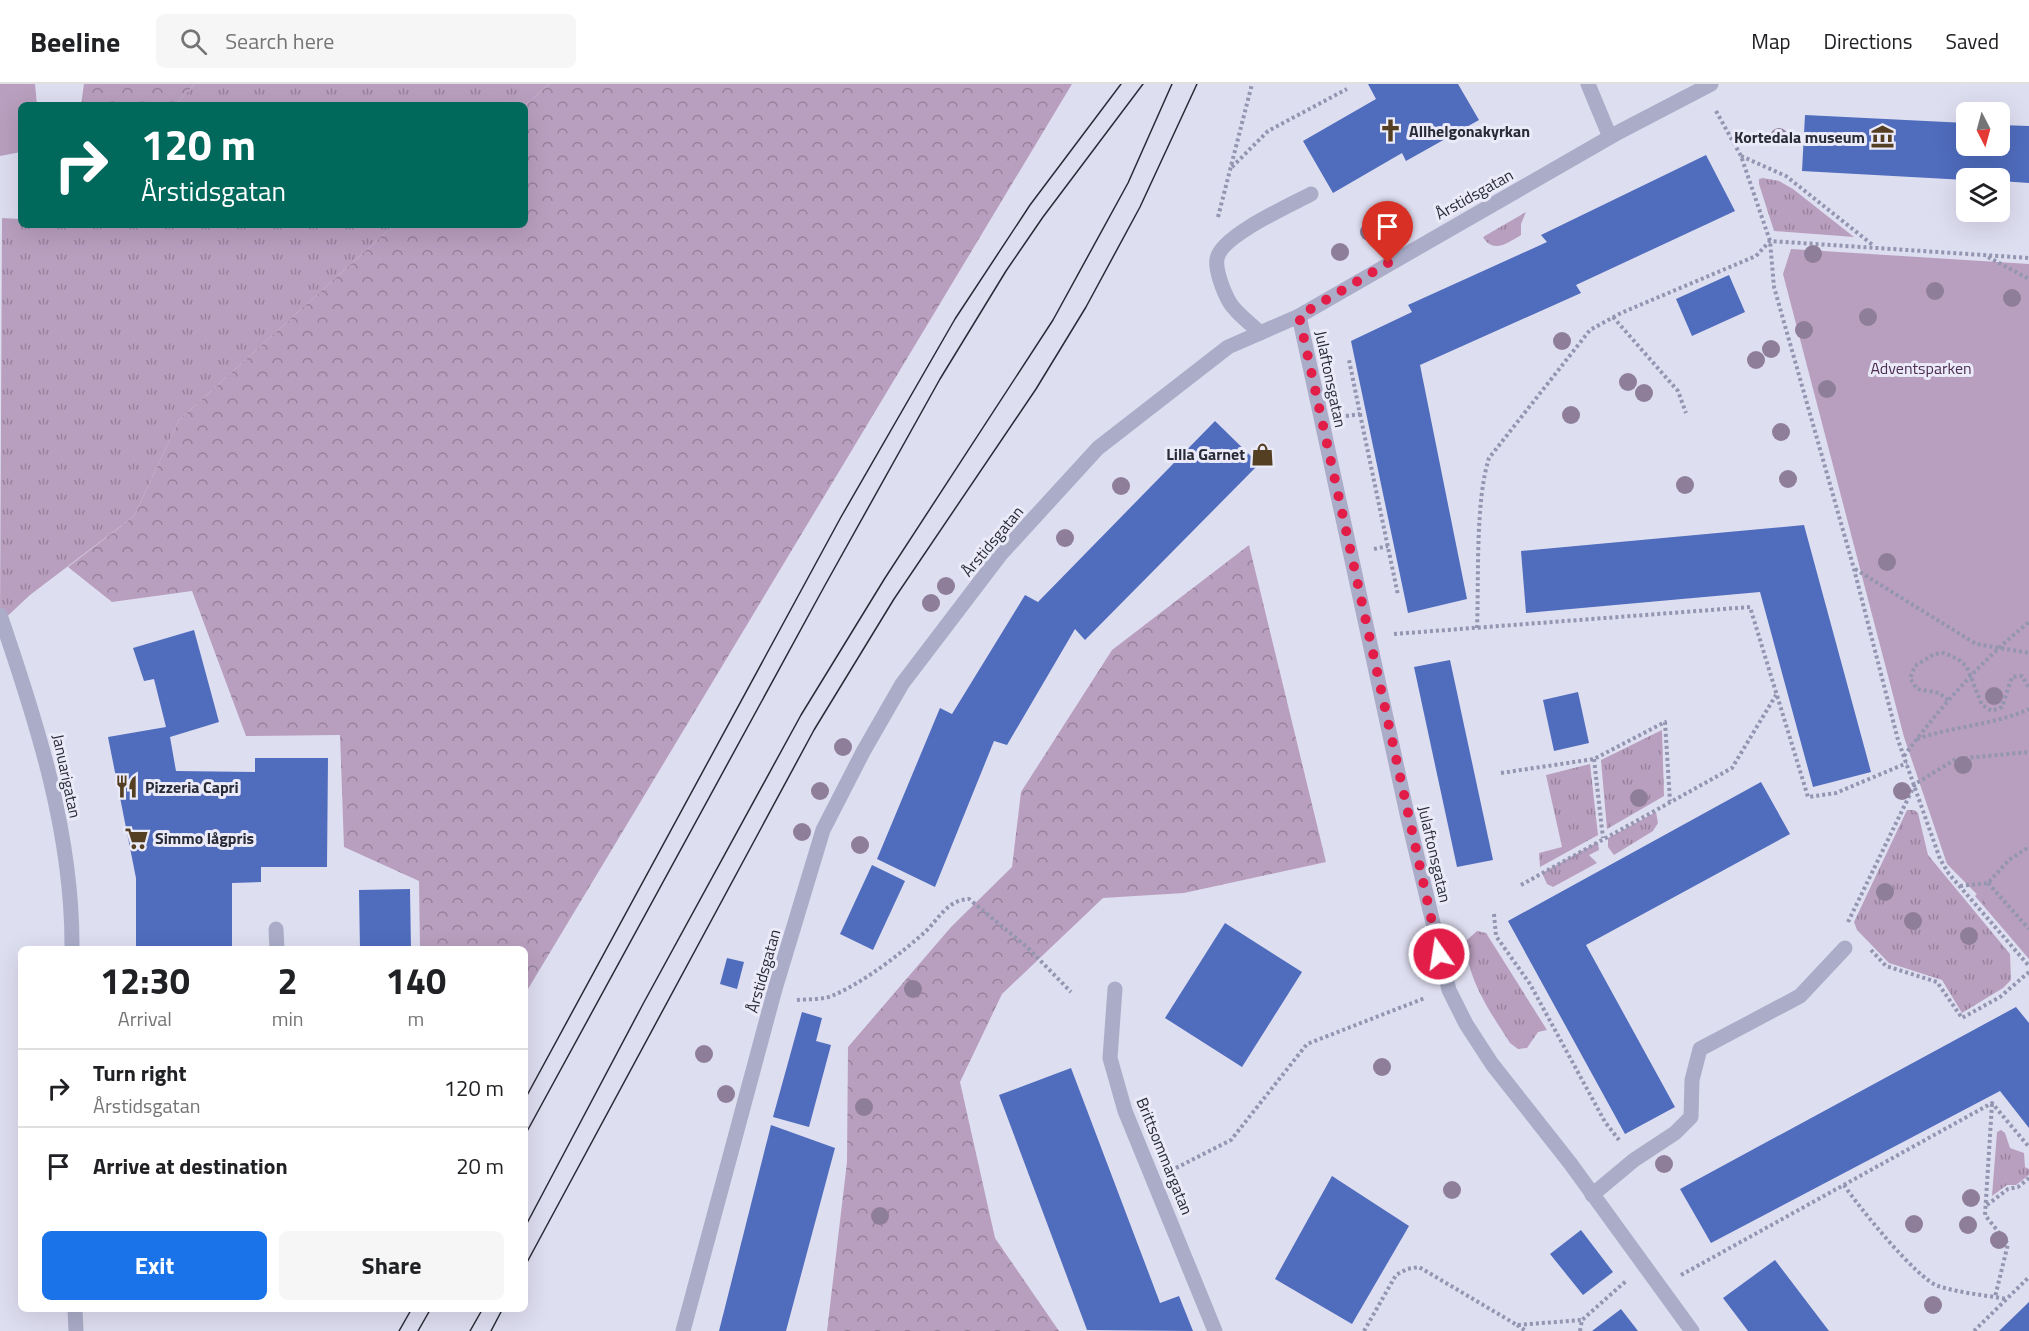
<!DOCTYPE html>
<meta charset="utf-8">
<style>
:root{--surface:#fff;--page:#f6f6f6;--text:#202124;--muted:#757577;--line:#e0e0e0;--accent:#1a73e8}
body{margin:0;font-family:"Titillium Web",sans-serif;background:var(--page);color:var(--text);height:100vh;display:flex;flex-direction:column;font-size:22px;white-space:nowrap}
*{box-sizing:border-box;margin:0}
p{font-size:20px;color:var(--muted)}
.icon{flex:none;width:33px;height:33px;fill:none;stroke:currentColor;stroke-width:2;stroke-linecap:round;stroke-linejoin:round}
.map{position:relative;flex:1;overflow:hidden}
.panel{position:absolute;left:18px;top:862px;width:510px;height:366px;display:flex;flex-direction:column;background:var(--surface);border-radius:9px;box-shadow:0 6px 24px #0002}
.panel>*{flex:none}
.banner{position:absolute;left:18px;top:18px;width:510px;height:126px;border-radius:9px;box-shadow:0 6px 24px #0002;background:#00695c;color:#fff;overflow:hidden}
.needle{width:39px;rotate:174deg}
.controls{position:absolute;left:1956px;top:18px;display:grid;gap:12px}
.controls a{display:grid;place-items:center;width:54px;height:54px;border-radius:9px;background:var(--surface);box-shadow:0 6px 24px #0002;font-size:30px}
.pin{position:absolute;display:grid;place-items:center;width:51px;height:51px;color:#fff;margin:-62px -26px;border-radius:50% 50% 50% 0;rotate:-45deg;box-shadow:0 0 6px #0007}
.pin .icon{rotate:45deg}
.me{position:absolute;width:66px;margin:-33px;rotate:347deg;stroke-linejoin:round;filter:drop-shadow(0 0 4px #0008)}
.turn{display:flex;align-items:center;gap:21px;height:126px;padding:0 24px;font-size:27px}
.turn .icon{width:78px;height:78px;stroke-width:2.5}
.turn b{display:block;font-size:42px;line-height:51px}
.eta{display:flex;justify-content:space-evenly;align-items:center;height:102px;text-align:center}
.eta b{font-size:36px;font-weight:700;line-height:42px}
.cta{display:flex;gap:12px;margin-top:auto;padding:12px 24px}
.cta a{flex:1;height:69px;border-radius:9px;background:var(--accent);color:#fff;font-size:24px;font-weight:700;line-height:69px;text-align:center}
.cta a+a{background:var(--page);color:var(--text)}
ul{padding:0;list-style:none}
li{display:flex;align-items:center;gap:18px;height:78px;padding:0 24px;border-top:2px solid var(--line)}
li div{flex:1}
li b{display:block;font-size:22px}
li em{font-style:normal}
header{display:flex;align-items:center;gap:36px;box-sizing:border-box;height:84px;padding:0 30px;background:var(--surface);border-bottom:2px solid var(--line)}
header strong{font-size:28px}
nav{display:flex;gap:33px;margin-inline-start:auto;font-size:21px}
.search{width:420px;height:54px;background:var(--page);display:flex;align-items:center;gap:15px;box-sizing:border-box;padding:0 21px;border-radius:9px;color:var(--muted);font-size:22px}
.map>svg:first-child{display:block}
</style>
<header>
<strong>Beeline</strong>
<div class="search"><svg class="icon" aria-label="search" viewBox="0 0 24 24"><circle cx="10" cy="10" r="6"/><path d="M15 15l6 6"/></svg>Search here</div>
<nav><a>Map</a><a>Directions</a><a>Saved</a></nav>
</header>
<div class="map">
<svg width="2029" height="1247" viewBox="0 0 2029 1247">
<defs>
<pattern id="grass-tufts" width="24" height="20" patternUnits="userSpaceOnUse" patternTransform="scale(1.5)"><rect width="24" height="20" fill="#b99fbf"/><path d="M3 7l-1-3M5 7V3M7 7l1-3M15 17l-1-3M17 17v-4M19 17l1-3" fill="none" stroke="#96829c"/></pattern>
<pattern id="forest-crowns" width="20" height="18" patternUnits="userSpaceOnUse" patternTransform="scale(1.5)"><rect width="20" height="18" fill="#b99fbf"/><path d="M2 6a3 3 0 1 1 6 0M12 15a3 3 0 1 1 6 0" fill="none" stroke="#96829c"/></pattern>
</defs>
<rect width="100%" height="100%" fill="#dedef1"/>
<!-- grass -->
<g fill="url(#grass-tufts)">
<path d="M 195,0 L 549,0 L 525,22 L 175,21 Z"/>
<path d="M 1763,94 L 1779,97 L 1793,105 L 1854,153 L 1774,147 L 1759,100 L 1759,95 Z"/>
<path d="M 1526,128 L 1521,140 L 1521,151 C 1508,159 1493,170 1483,153 Z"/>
<path d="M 2,134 L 21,135 L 21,141 L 394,141 L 179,336 L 134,432 L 30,511 L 0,539 Z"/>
<path d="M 1662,646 L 1664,712 L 1607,745 L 1601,676 Z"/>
<path d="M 1590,680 L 1598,751 L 1540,783 L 1539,769 L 1562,763 L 1546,691 Z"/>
<path d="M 1907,726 L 1914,726 L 1918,729 L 1928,771 L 2010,870 L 2011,896 L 2003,904 L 1962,929 L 1942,896 L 1889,879 L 1857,846 L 1854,838 Z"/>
<path d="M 1656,728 L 1658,739 L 1653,747 L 1614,771 L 1608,763 L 1608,754 Z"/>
<path d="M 1598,758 L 1599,766 L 1589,771 L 1597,779 L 1553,803 L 1547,800 L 1542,789 Z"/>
<path d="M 1982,805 L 2029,856 L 2029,875 L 1975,812 Z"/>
<path d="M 1477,847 L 1486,849 L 1547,946 L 1538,948 L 1527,964 L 1518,965 L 1510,959 C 1492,931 1465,892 1466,857 Z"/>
<path d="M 2001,1046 L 2005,1049 L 2010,1064 L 2024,1069 L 2025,1083 L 2029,1085 L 2029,1091 L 2016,1101 L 2007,1101 L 1992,1112 L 1997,1048 Z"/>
</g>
<!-- forest -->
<g fill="url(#forest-crowns)">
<path d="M 84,0 L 195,0 L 175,21 L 81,21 Z"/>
<path d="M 549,0 L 1072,0 L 525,910 L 525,866 L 420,865 L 419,797 L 344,763 L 340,651 L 246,652 L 192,507 L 112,518 L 68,483 L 134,432 L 179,336 L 394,141 L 525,141 L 525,22 Z"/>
<path d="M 1249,461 L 1326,778 L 1184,809 L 1103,814 L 1002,910 L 960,998 L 995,1154 L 1059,1247 L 827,1247 L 847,1078 L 848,963 L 951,843 L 1012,783 L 1021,708 L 1112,566 Z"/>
</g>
<!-- green -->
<g fill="#b99fbf">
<path d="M 0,0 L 35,0 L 37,21 L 21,21 L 21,68 L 0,72 Z"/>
<path d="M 1791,165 L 2029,180 L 2029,863 L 1947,780 L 1904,653 L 1783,190 Z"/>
</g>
<!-- building -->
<g fill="#4f6cbd">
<path d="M 1368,0 L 1458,0 L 1479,36 L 1406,77 L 1402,69 L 1333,109 L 1303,57 L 1376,15 Z"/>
<path d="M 1805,31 L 1966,39 L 1966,62 L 2000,62 L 2000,41 L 2029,42 L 2029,99 L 2000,97 L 2000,94 L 1966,96 L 1802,87 Z"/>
<path d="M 1706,71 L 1735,127 L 1576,201 L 1581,209 L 1420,281 L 1467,515 L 1408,529 L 1351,257 L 1412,228 L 1408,221 L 1547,158 L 1541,151 Z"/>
<path d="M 1729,191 L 1745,228 L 1692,252 L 1676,215 Z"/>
<path d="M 1215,337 L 1259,380 L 1085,556 L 1075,545 L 1007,661 L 994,657 L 935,803 L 877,775 L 940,624 L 952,630 L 1025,511 L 1038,518 Z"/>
<path d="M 1804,441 L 1871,688 L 1813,703 L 1760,508 L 1526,529 L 1521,467 Z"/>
<path d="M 194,546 L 219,638 L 170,653 L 176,687 L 255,688 L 255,674 L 328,674 L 327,783 L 261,783 L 261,798 L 232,799 L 232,866 L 136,866 L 136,794 L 108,653 L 166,643 L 154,595 L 144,597 L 133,564 Z"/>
<path d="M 1450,576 L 1493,776 L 1457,783 L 1414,583 Z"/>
<path d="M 1578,608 L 1589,659 L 1554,667 L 1543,616 Z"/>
<path d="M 1761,698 L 1790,750 L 1586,861 L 1675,1023 L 1625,1050 L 1508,837 Z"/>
<path d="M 872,781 L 905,797 L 873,866 L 840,850 Z"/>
<path d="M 410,805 L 411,866 L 360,866 L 359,806 Z"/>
<path d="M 1225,839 L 1302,888 L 1242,983 L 1165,934 Z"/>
<path d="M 727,874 L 744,878 L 737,905 L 720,900 Z"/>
<path d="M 2016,923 L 2029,939 L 2029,1044 L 2000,1007 L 1711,1159 L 1680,1105 Z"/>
<path d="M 802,928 L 822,934 L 816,957 L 831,961 L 809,1043 L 773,1033 Z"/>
<path d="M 1071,984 L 1160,1219 L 1179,1212 L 1193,1247 L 1087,1246 L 999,1011 Z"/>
<path d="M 771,1041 L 835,1064 L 786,1247 L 719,1247 Z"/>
<path d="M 1332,1092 L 1409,1142 L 1352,1240 L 1275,1195 Z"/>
<path d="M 1581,1146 L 1613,1188 L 1583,1211 L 1550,1170 Z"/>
<path d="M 1775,1176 L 1829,1247 L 1748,1247 L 1723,1214 Z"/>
<path d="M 2029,1218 L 2029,1247 L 1999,1247 Z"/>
<path d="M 1621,1225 L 1638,1247 L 1592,1247 Z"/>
</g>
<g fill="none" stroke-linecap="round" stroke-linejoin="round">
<!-- path -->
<g stroke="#9395b1" stroke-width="4" stroke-dasharray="3 3" stroke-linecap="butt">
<path d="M 1716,27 L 1741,72 L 1770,157 L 1774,203 L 1854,485 L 1898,656 L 1940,775 L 1949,790 L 2029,882"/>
<path d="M 1741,72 L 1786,92 L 1874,162"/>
<path d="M 1232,83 L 1268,47 L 1347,5"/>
<path d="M 1218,133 L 1252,0"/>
<path d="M 1988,173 L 2029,195"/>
<path d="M 1613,233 L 1678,307 L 1686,329"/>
<path d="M 1360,330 L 1398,511"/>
<path d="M 1346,332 L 1360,330 L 1349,276"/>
<path d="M 1374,465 L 1388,462"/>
<path d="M 1855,485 L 1976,560 L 2029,569"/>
<path d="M 1477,544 C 1479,495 1475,418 1489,374 L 1590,246 L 1621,229 L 1756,172 L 1770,157 L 2029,174"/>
<path d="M 1394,550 L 1750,523 L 1808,713 L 1836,709 L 1907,679"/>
<path d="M 1948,616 L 1939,609 L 1917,605 L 1910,594 L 1915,582 L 1934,570 L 1944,569 L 1958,575 L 1967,583 L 1982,621 L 1992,627 L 2002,623 L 2012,593 L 2022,592 L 2029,604"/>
<path d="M 1917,655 C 1954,642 1994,641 2029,625"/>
<path d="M 1904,672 C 1941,622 1981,577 2029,538"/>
<path d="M 1594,675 L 1603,754"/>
<path d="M 1501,689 L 1594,675 L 1665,638 L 1670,717"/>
<path d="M 1988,799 L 2029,845"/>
<path d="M 1521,801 L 1732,684 L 1776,611"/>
<path d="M 1960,802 L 1988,799 L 2009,776 L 2029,763"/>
<path d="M 1494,830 L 1496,852 L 1530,900 L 1605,1038 L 1619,1056"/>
<path d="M 1848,838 L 1915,700 L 1956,675 L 2029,668"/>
<path d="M 1871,866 L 1886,882 L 1937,898 L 1962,934 L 2000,913 L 2029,888"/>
<path d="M 797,916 C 808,915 823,916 834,911 C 864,898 902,869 926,847 C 940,833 948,816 969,815 L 1028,864 L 1071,908"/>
<path d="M 1992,1020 L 1985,1131 L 2008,1160 L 1995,1213"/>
<path d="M 1176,1084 L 1231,1056 L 1307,960 L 1425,914"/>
<path d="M 1844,1101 C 1858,1122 1917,1195 1938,1202 C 1960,1209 1984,1211 2007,1215"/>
<path d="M 1987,1121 L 2008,1105 L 2018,1103 L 2029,1094"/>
<path d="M 1681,1191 L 1992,1019 L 2029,1063"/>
<path d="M 1517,1241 L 1526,1247"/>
<path d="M 1364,1247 L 1396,1191 L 1407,1185 L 1419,1183 L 1517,1241 L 1582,1236"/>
<path d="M 1580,1247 L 1582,1236 L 1626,1197"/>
<path d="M 1974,1247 L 2029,1193"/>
</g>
<!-- lane -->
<g stroke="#abacc8" stroke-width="15">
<path d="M 1588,0 L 1610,53"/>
<path d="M 1260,249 C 1250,239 1237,230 1230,219 C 1224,209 1215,186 1217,175 C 1220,152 1291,121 1311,110"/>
<path d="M 276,845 L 277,866"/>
<path d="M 1592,1111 L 1634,1076 L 1675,1049 L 1691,1033 L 1692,996 L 1700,965 L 1800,912 L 1845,864"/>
</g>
<!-- street -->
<g stroke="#abacc8" stroke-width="15">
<path d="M 1299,232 L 1407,730 L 1449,906 L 1466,940 L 1492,980 L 1570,1079 L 1692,1247"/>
<path d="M 0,531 C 37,639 73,750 72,866"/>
<path d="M 1115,905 L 1110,974 L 1125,1027 L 1215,1247"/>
<path d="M 75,1226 L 76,1247"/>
<path d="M 683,1247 L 775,905 L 823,746 L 863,668 L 902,600 L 1001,470 L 1098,364 L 1228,263 L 1299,232 L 1619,48 L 1711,0"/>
</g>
<!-- tram -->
<g stroke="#292c36" stroke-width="1.5">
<path d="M 525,1015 L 841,433 L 955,235 L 1030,121 L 1121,0"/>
<path d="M 525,1051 L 824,503 L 940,295 L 1006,187 L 1043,133 L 1143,0"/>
<path d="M 525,1143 L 643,920 L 801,631 L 885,494 L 1053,236 L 1128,99 L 1172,0"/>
<path d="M 525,1182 L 814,646 L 894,515 L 1036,305 L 1086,223 L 1140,123 L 1197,0"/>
<path d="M 399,1247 L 411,1226"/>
<path d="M 418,1247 L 430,1226"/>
<path d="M 470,1247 L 482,1226"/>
<path d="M 491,1247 L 502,1226"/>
</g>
</g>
<!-- trees -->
<g fill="#8f7e9a">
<circle cx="1779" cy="53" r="9"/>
<circle cx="1369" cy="148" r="9"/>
<circle cx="1340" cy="168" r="9"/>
<circle cx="1813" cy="170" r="9"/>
<circle cx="1935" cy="207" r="9"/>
<circle cx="2012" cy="214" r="9"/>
<circle cx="1868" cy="233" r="9"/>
<circle cx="1804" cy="246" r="9"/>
<circle cx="1562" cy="257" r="9"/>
<circle cx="1771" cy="265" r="9"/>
<circle cx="1756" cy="276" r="9"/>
<circle cx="1628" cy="298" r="9"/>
<circle cx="1827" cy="305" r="9"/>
<circle cx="1644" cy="309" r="9"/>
<circle cx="1571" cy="331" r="9"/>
<circle cx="1781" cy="348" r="9"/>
<circle cx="1788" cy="395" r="9"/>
<circle cx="1685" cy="401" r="9"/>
<circle cx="1121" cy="402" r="9"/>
<circle cx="1065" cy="454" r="9"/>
<circle cx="1887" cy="478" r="9"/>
<circle cx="946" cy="502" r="9"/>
<circle cx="931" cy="519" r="9"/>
<circle cx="1994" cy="612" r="9"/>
<circle cx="843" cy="663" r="9"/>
<circle cx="1963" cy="681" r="9"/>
<circle cx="820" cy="707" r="9"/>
<circle cx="1902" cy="707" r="9"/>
<circle cx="1639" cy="714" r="9"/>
<circle cx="802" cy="748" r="9"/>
<circle cx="860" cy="761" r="9"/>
<circle cx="1885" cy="808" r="9"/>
<circle cx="1913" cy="837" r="9"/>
<circle cx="1969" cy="852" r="9"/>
<circle cx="913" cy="905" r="9"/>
<circle cx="704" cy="970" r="9"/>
<circle cx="1382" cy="983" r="9"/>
<circle cx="726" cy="1010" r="9"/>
<circle cx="864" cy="1023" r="9"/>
<circle cx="1664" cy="1080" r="9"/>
<circle cx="1452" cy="1106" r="9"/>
<circle cx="1971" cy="1114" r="9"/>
<circle cx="880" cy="1132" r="9"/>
<circle cx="1914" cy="1140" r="9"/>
<circle cx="1968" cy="1141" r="9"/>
<circle cx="1999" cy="1156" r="9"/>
<circle cx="1933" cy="1221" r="9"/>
</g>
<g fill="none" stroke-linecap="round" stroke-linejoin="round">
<!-- route -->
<path stroke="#e11d48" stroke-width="10" stroke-dasharray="0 18" d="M 1388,179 L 1299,232 L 1439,870"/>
</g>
<!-- icons -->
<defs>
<symbol id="church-bare" viewBox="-9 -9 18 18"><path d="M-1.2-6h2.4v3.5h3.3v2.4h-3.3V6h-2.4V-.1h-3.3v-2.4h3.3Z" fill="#553f22" stroke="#ebeaf9" stroke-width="2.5" paint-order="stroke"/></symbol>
<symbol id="museum-bare" viewBox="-9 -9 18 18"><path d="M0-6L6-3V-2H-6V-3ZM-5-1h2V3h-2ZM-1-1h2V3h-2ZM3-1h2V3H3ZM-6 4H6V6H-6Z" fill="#553f22" stroke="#ebeaf9" stroke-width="2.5" paint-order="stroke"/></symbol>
<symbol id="shop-bare" viewBox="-9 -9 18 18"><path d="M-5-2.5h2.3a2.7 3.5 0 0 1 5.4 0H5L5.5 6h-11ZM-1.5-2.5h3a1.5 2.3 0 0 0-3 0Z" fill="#553f22" stroke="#ebeaf9" stroke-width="2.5" paint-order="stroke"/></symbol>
<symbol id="restaurant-bare" viewBox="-9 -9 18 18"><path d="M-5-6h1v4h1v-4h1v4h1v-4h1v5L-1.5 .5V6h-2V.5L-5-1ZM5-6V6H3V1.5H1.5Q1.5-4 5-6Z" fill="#553f22" stroke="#ebeaf9" stroke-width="2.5" paint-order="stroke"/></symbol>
<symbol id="supermarket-bare" viewBox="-9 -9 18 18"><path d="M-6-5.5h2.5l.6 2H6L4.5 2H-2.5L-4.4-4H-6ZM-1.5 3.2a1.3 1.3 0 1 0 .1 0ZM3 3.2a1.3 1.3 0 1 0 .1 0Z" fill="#553f22" stroke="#ebeaf9" stroke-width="2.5" paint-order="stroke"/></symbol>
</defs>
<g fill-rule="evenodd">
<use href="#church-bare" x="1374" y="30" width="33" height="33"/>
<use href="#museum-bare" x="1866" y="36" width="33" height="33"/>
<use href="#shop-bare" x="1246" y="354" width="33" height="33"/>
<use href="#restaurant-bare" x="110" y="686" width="33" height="33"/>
<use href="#supermarket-bare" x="120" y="738" width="33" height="33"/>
</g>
<g text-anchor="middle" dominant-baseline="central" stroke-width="6" stroke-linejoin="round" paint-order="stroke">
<!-- poi labels -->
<g font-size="16" font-weight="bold" fill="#292c36" stroke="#ebeaf9" text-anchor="start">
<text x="1409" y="47">Allhelgonakyrkan</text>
<text x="1865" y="53" text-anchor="end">Kortedala museum</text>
<text x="1245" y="370" text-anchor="end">Lilla Garnet</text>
<text x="145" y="703">Pizzeria Capri</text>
<text x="155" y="754">Simmo lågpris</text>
</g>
<!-- street labels -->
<g font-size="16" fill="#292c36" stroke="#ebeaf9">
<text transform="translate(1474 110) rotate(-29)">Årstidsgatan</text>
<text transform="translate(1331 295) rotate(78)">Julaftonsgatan</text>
<text transform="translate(992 457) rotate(-50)">Årstidsgatan</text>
<text transform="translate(67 692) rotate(78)">Januarigatan</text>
<text transform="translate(1435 770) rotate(77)">Julaftonsgatan</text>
<text transform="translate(763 887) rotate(-74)">Årstidsgatan</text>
<text transform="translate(1165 1072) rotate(68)">Brittsommargatan</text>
</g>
<!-- park labels -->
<g font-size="16" fill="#4e2f53" stroke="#ebeaf9">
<text x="1921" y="284">Adventsparken</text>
</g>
</g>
</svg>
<div class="controls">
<a><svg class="needle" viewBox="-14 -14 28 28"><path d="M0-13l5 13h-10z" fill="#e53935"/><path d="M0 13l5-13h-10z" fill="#757577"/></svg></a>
<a><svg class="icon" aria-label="layers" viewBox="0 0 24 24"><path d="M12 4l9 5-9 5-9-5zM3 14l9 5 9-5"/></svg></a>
</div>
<div class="pin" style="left:1388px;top:179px;background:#d93025"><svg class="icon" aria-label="arrive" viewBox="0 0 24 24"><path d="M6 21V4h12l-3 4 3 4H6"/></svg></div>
<svg class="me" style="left:1439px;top:870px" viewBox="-20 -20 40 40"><circle r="17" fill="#e11d48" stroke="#fff" stroke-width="3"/><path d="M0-11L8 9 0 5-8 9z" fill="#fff"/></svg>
<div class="banner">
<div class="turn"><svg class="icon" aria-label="right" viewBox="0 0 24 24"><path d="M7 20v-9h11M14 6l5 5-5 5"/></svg><div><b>120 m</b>Årstidsgatan</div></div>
</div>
<section class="panel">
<div class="eta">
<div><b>12:30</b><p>Arrival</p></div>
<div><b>2</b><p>min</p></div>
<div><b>140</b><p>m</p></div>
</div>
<ul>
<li><svg class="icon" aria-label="right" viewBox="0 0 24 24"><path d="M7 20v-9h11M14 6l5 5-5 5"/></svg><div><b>Turn right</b><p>Årstidsgatan</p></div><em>120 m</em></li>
<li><svg class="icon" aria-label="arrive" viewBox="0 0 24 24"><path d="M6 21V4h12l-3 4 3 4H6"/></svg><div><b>Arrive at destination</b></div><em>20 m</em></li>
</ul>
<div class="cta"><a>Exit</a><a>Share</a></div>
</section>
</div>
